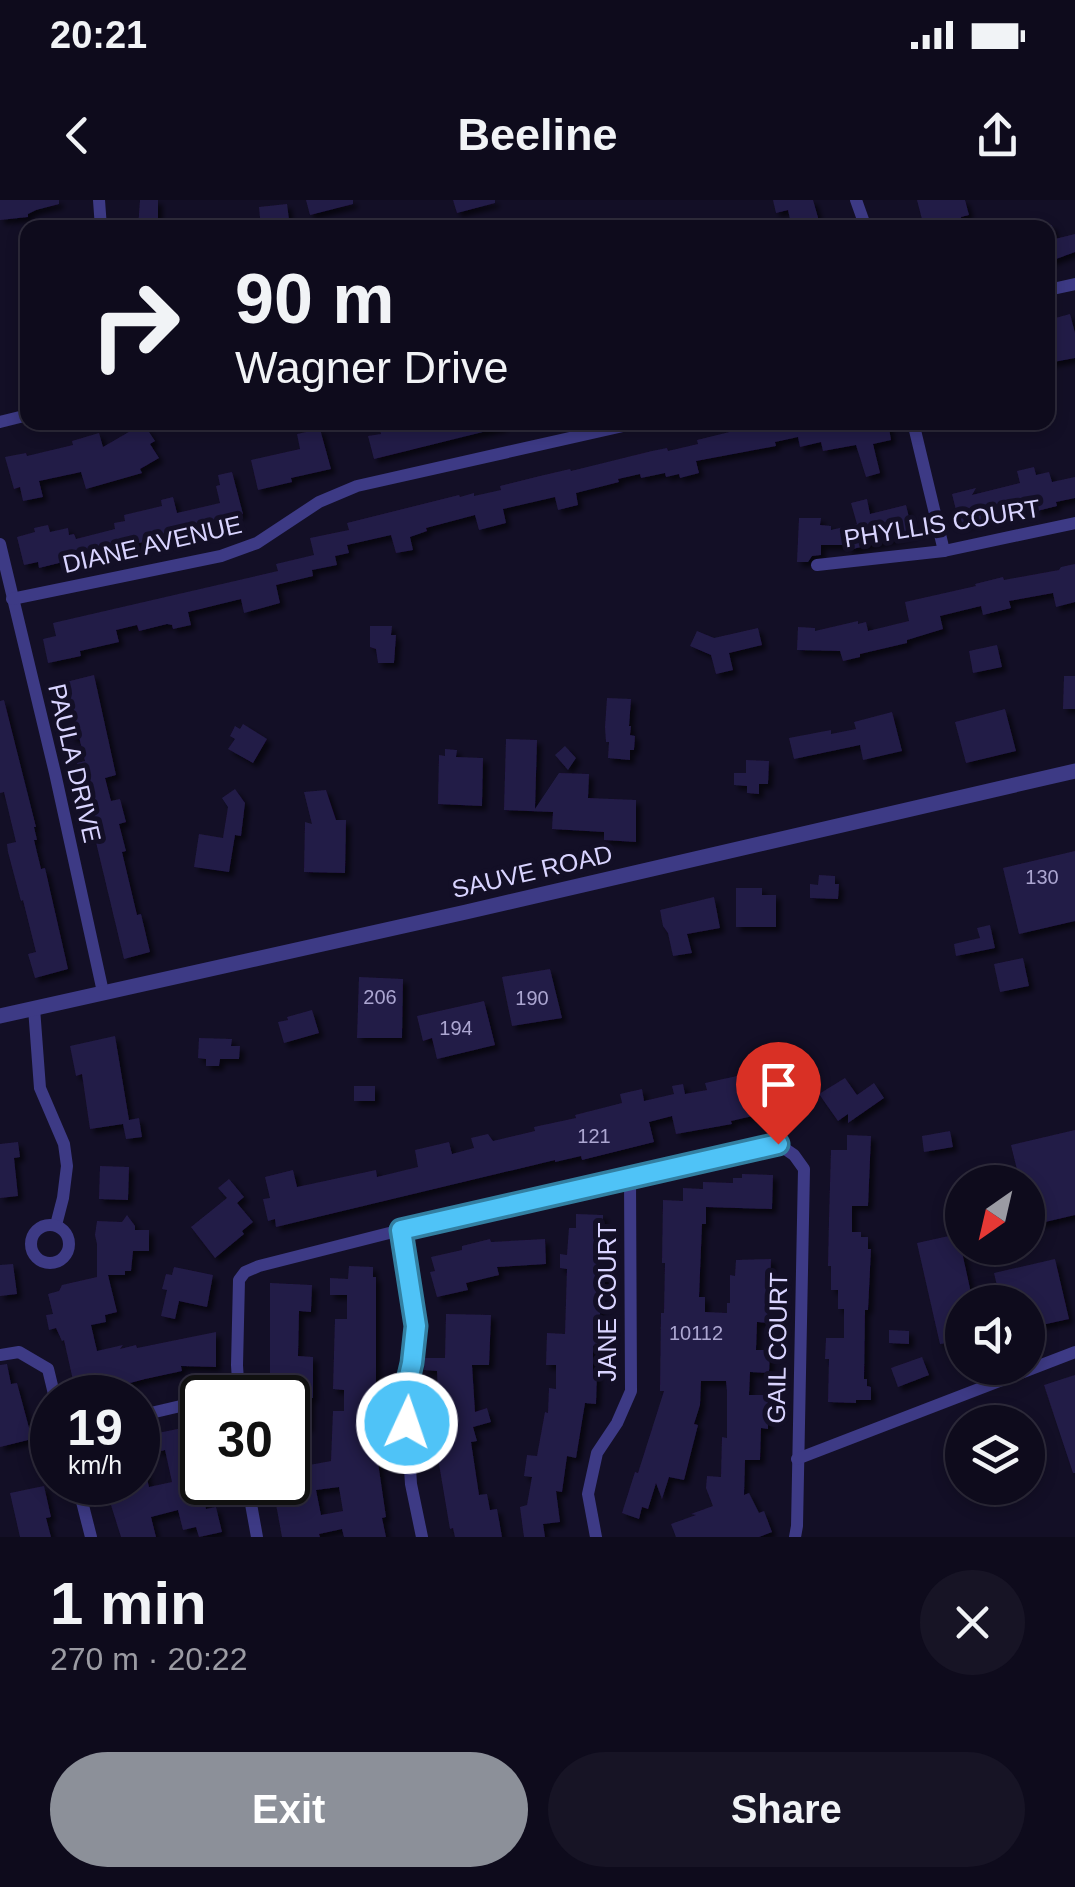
<!DOCTYPE html>
<meta charset="utf-8">
<style>
:root{--surface:#0e0b1c;--page:#171425;--text:#f1f3f6;--muted:#9b9ba3;--line:#2e2b3b;--accent:#8c9099}
body{margin:0;font-family:Helvetica,sans-serif;background:var(--page);color:var(--text);height:100vh;display:flex;flex-direction:column;font-size:38px;white-space:nowrap}
*{box-sizing:border-box;margin:0}
p{font-size:32px;color:var(--muted)}
.icon{flex:none;width:55px;height:55px;fill:none;stroke:currentColor;stroke-width:2;stroke-linecap:round;stroke-linejoin:round}
.map{position:relative;height:1337px;overflow:hidden}
.panel{display:flex;flex-direction:column;background:var(--surface);flex:1}
.panel>*{flex:none}
.hud{position:absolute;left:20px;top:20px;width:1035px;height:210px;border-radius:20px;box-shadow:0 5px 15px #0003,0 0 0 2px var(--line);background:#0e0b1c;color:var(--text);overflow:hidden}
.needle{width:65px;rotate:214deg}
.fabs{position:absolute;left:945px;top:965px;display:grid;gap:20px}
.fabs a{display:grid;place-items:center;width:100px;height:100px;border-radius:50%;background:var(--surface);box-shadow:0 5px 15px #0003,0 0 0 2px var(--line);font-size:50px}
.speed{position:absolute;left:30px;top:1175px;display:flex;gap:20px;font-size:50px;font-weight:700;text-align:center}
.speed>*{display:grid;place-content:center;width:130px;height:130px;border-radius:50%;background:var(--surface);box-shadow:0 5px 15px #0003,0 0 0 2px var(--line);line-height:1}
.speed small{font-size:25px;font-weight:400}
.speed .limit{border:5px solid #111;border-radius:15px;background:#fff;color:#111}
.pin{position:absolute;display:grid;place-items:center;width:85px;height:85px;color:#fff;margin:-102px -42px;border-radius:50% 50% 50% 0;rotate:-45deg;box-shadow:0 0 10px #0007}
.pin .icon{rotate:45deg}
.me{position:absolute;width:110px;margin:-55px;rotate:3deg;stroke-linejoin:round;filter:drop-shadow(0 0 8px #0008)}
.turn{display:flex;align-items:center;gap:35px;height:210px;padding:0 50px;font-size:45px}
.turn .icon{width:130px;height:130px;stroke-width:2.5}
.turn b{display:block;font-size:70px;line-height:85px}
.round{display:grid;place-items:center;flex:none;width:105px;height:105px;border-radius:52px;background:var(--page)}
.overview{display:flex;align-items:center;justify-content:space-between;height:170px;padding:0 50px}
h1{font-size:60px;font-weight:800;line-height:75px}
.button{display:flex;gap:20px;margin-top:auto;padding:20px 50px}
.button a{flex:1;height:115px;border-radius:60px;background:var(--accent);color:#fff;font-size:40px;font-weight:800;line-height:115px;text-align:center}
.button a+a{background:var(--page);color:var(--text)}
.status{display:flex;justify-content:space-between;align-items:center;height:70px;padding:0 50px;background:var(--surface);direction:ltr}
.status svg{height:28px;fill:currentColor}
header{display:flex;justify-content:space-between;align-items:center;height:130px;padding:0 50px;background:var(--surface);font-size:45px;font-weight:800}
.map>svg:first-child{display:block}
</style>
<div class="status"><b>20:21</b><svg viewBox="0 0 49 12"><path d="M0 12V9h3v3zM5 12V6h3v6zM10 12V3h3v9zM15 12V0h3v12zM26 1h20v11H26zM47 4h2v5h-2z"/></svg></div>
<header><svg class="icon" aria-label="back" viewBox="0 0 24 24"><path d="M15 5l-7 7 7 7"/></svg>Beeline<svg class="icon" aria-label="share" viewBox="0 0 24 24"><path d="M12 15V3M7 8l5-5 5 5M5 13v7h14v-7"/></svg></header>
<div class="map">
<svg width="1075" height="1337" viewBox="0 0 1075 1337">
<defs>
<filter id="shadow"><feDropShadow dx="4.5" dy="4.5" stdDeviation="2.5" flood-color="#0009"/></filter>
</defs>
<rect width="100%" height="100%" fill="#130f26"/>
<!-- building -->
<g fill="#241b47" fill-rule="evenodd" filter="url(#shadow)">
<path d="M 0,0 L 59,0 L 59,4 L 36,10 L 28,14 L 28,17 L 0,20 Z"/>
<path d="M 140,0 L 158,0 L 158,28 L 138,28 Z"/>
<path d="M 306,0 L 353,0 L 353,4 L 310,15 Z"/>
<path d="M 453,0 L 495,0 L 495,3 L 457,13 Z"/>
<path d="M 773,0 L 813,0 L 821,28 L 792,28 L 788,10 L 776,13 Z"/>
<path d="M 917,0 L 965,0 L 969,15 L 961,17 L 964,28 L 924,27 Z"/>
<path d="M 287,4 L 290,28 L 261,28 L 259,7 Z"/>
<path d="M 1048,25 L 1052,25 L 1055,39 L 1075,34 L 1075,52 L 1048,62 Z"/>
<path d="M 1070,114 L 1075,133 L 1075,158 L 1048,163 L 1048,120 Z"/>
<path d="M 385,222 L 502,222 L 503,227 L 374,259 L 368,236 L 381,234 L 380,230 L 386,229 Z"/>
<path d="M 770,222 L 888,222 L 891,240 L 873,244 L 880,273 L 866,277 L 856,245 L 823,251 L 821,242 L 800,247 L 798,237 L 775,242 L 776,246 L 696,261 L 699,273 L 680,278 L 679,274 L 666,277 L 665,273 L 641,278 L 640,274 L 618,279 L 619,282 L 576,293 L 578,305 L 558,310 L 555,297 L 503,309 L 506,323 L 479,330 L 475,315 L 426,328 L 427,331 L 410,337 L 413,350 L 396,353 L 391,335 L 347,345 L 349,353 L 335,356 L 337,365 L 312,370 L 313,376 L 276,385 L 280,403 L 244,413 L 241,399 L 188,412 L 191,425 L 173,429 L 172,425 L 167,424 L 139,431 L 137,425 L 116,430 L 119,442 L 80,451 L 81,456 L 48,463 L 43,439 L 56,436 L 53,423 L 278,371 L 276,364 L 314,355 L 310,338 L 349,330 L 347,323 L 459,295 L 460,297 L 474,293 L 474,296 L 501,290 L 500,286 L 540,276 L 570,269 L 571,271 L 652,251 L 667,248 L 668,251 L 698,244 L 697,240 Z"/>
<path d="M 139,226 L 142,231 L 147,229 L 155,241 L 150,244 L 159,258 L 140,269 L 142,273 L 86,289 L 81,272 L 39,281 L 43,297 L 23,301 L 20,287 L 14,289 L 5,257 L 26,253 L 27,256 L 73,245 L 72,241 L 99,233 L 103,247 Z"/>
<path d="M 320,229 L 331,269 L 291,278 L 292,282 L 258,290 L 251,260 L 300,249 L 297,234 Z"/>
<path d="M 1034,267 L 1036,275 L 1049,272 L 1052,282 L 1075,277 L 1075,298 L 1056,302 L 1057,306 L 1037,311 L 1034,301 L 983,314 L 984,319 L 960,326 L 952,294 L 976,288 L 972,295 L 1020,283 L 1017,271 Z"/>
<path d="M 232,272 L 243,314 L 221,319 L 222,327 L 143,342 L 39,368 L 38,362 L 24,365 L 17,337 L 35,332 L 34,328 L 48,325 L 50,332 L 68,328 L 69,335 L 74,334 L 76,339 L 115,329 L 114,323 L 125,321 L 124,315 L 162,306 L 161,300 L 173,297 L 177,313 L 220,303 L 216,286 L 220,285 L 218,275 Z"/>
<path d="M 867,299 L 870,314 L 906,305 L 913,334 L 849,350 L 848,345 L 821,345 L 821,355 L 812,356 L 808,362 L 797,362 L 799,318 L 821,318 L 820,325 L 831,326 L 831,330 L 857,324 L 851,303 Z"/>
<path d="M 1075,364 L 1075,402 L 1056,407 L 1053,393 L 1009,401 L 1011,408 L 983,415 L 981,406 L 940,416 L 943,429 L 907,440 L 907,443 L 860,454 L 860,457 L 843,461 L 840,451 L 797,450 L 798,427 L 815,428 L 815,431 L 858,421 L 858,424 L 866,422 L 868,431 L 909,421 L 905,402 L 976,386 L 975,384 L 1003,377 L 1004,380 L 1059,370 L 1061,367 Z"/>
<path d="M 370,426 L 392,426 L 391,435 L 396,435 L 394,463 L 378,463 L 376,449 L 370,447 Z"/>
<path d="M 758,428 L 762,445 L 729,453 L 733,470 L 716,474 L 711,455 L 690,446 L 697,431 L 714,438 Z"/>
<path d="M 997,445 L 1002,467 L 973,473 L 969,451 Z"/>
<path d="M 94,475 L 116,575 L 105,578 L 111,601 L 120,599 L 126,622 L 119,624 L 126,651 L 122,652 L 137,715 L 141,714 L 150,752 L 124,759 L 77,563 L 85,561 L 79,537 L 72,538 L 58,484 Z"/>
<path d="M 1064,476 L 1075,476 L 1075,509 L 1063,509 Z"/>
<path d="M 607,498 L 631,499 L 629,526 L 631,526 L 630,535 L 635,536 L 634,550 L 630,550 L 630,560 L 608,558 L 609,542 L 606,542 L 605,527 Z"/>
<path d="M 4,500 L 36,627 L 34,627 L 37,640 L 34,640 L 41,669 L 45,668 L 68,769 L 35,778 L 28,754 L 36,752 L 23,700 L 21,701 L 8,652 L 7,644 L 16,642 L 4,592 L 0,593 L 0,501 Z"/>
<path d="M 1005,509 L 1016,551 L 966,563 L 955,522 Z"/>
<path d="M 892,512 L 902,551 L 863,560 L 860,545 L 794,559 L 789,538 L 831,530 L 831,534 L 856,529 L 854,522 Z"/>
<path d="M 243,524 L 267,539 L 253,563 L 228,549 L 235,539 L 230,536 L 235,526 L 240,529 Z"/>
<path d="M 506,539 L 537,540 L 535,609 L 559,573 L 589,574 L 588,598 L 636,600 L 636,642 L 604,640 L 604,632 L 552,629 L 553,612 L 504,610 Z"/>
<path d="M 565,546 L 576,558 L 568,570 L 555,555 Z"/>
<path d="M 445,549 L 457,550 L 456,557 L 483,558 L 482,606 L 438,604 L 439,555 L 445,556 Z"/>
<path d="M 746,560 L 769,561 L 768,584 L 759,584 L 759,594 L 747,593 L 747,586 L 734,585 L 734,573 L 746,573 Z"/>
<path d="M 235,589 L 245,603 L 241,636 L 235,635 L 229,672 L 194,667 L 199,634 L 223,638 L 228,607 L 222,598 Z"/>
<path d="M 326,590 L 336,620 L 346,620 L 345,673 L 304,672 L 305,622 L 312,624 L 304,592 Z"/>
<path d="M 1075,651 L 1075,721 L 1019,734 L 1003,668 Z"/>
<path d="M 819,675 L 835,676 L 835,684 L 839,684 L 838,699 L 810,698 L 810,684 L 818,685 Z"/>
<path d="M 736,688 L 762,688 L 762,695 L 776,695 L 776,727 L 736,727 Z"/>
<path d="M 714,697 L 720,728 L 687,734 L 692,753 L 673,756 L 668,733 L 663,726 L 660,710 Z"/>
<path d="M 990,725 L 995,748 L 956,756 L 954,744 L 980,738 L 977,728 Z"/>
<path d="M 1023,758 L 1029,786 L 1000,792 L 994,764 Z"/>
<path d="M 550,769 L 562,818 L 512,826 L 502,777 Z"/>
<path d="M 359,777 L 403,779 L 402,838 L 357,838 Z"/>
<path d="M 484,801 L 495,845 L 437,859 L 432,838 L 423,841 L 417,816 Z"/>
<path d="M 312,810 L 319,833 L 284,843 L 278,822 L 288,820 L 287,817 Z"/>
<path d="M 115,836 L 129,920 L 139,918 L 142,937 L 126,939 L 123,924 L 90,929 L 82,874 L 76,876 L 70,846 Z"/>
<path d="M 199,838 L 232,839 L 231,846 L 240,846 L 239,859 L 220,859 L 219,866 L 206,866 L 206,859 L 198,858 Z"/>
<path d="M 790,866 L 810,867 L 807,902 L 753,898 L 757,915 L 731,921 L 732,924 L 676,934 L 672,916 L 649,922 L 654,942 L 582,960 L 581,956 L 555,962 L 555,960 L 276,1027 L 275,1019 L 268,1021 L 263,999 L 270,998 L 265,977 L 293,970 L 297,987 L 376,970 L 377,977 L 418,967 L 415,950 L 449,942 L 452,954 L 474,948 L 471,938 L 488,934 L 493,941 L 535,931 L 534,927 L 576,918 L 575,915 L 622,903 L 620,894 L 642,889 L 644,901 L 674,894 L 672,886 L 683,884 L 685,894 L 707,890 L 705,883 L 760,871 L 760,873 L 789,875 Z"/>
<path d="M 845,878 L 857,895 L 874,883 L 884,898 L 848,923 L 848,914 L 838,921 L 819,894 Z"/>
<rect x="354" y="886" width="21" height="15"/>
<path d="M 1075,930 L 1075,1015 L 1028,1026 L 1028,982 L 1020,982 L 1011,945 Z"/>
<path d="M 950,931 L 953,947 L 924,952 L 922,936 Z"/>
<path d="M 847,935 L 871,936 L 868,1006 L 852,1006 L 852,1032 L 861,1032 L 861,1037 L 868,1037 L 868,1049 L 871,1049 L 868,1110 L 865,1110 L 864,1179 L 867,1179 L 867,1186 L 871,1187 L 871,1200 L 856,1200 L 856,1203 L 828,1202 L 829,1159 L 825,1159 L 826,1138 L 844,1138 L 844,1109 L 838,1109 L 838,1090 L 831,1090 L 831,1066 L 828,1066 L 829,1020 L 831,950 L 847,950 Z"/>
<path d="M 18,942 L 20,957 L 14,958 L 18,996 L 0,998 L 0,944 Z"/>
<path d="M 100,966 L 129,967 L 128,1000 L 99,999 Z"/>
<path d="M 742,974 L 773,975 L 772,1009 L 706,1007 L 706,1024 L 702,1024 L 699,1097 L 705,1097 L 705,1112 L 727,1113 L 727,1103 L 730,1103 L 730,1075 L 735,1076 L 736,1060 L 771,1059 L 769,1123 L 757,1122 L 756,1150 L 770,1150 L 769,1173 L 750,1172 L 749,1195 L 768,1195 L 768,1229 L 761,1228 L 760,1260 L 745,1260 L 744,1295 L 749,1293 L 759,1313 L 764,1311 L 772,1332 L 759,1337 L 676,1337 L 671,1324 L 696,1315 L 691,1314 L 713,1306 L 706,1288 L 707,1276 L 721,1277 L 722,1237 L 727,1238 L 727,1191 L 726,1181 L 701,1181 L 700,1205 L 694,1224 L 698,1225 L 684,1280 L 669,1277 L 662,1299 L 656,1283 L 648,1309 L 642,1307 L 639,1319 L 622,1313 L 635,1272 L 638,1273 L 664,1191 L 660,1191 L 661,1113 L 664,1113 L 665,1063 L 662,1063 L 663,1000 L 683,1001 L 683,988 L 703,989 L 703,982 L 733,983 L 733,978 L 742,978 Z"/>
<path d="M 229,979 L 244,997 L 237,1003 L 253,1022 L 242,1031 L 244,1034 L 215,1058 L 191,1027 L 227,998 L 218,988 Z"/>
<path d="M 576,1014 L 603,1015 L 602,1064 L 605,1064 L 605,1087 L 601,1087 L 599,1147 L 593,1146 L 593,1171 L 597,1171 L 596,1204 L 585,1203 L 576,1258 L 567,1256 L 562,1292 L 556,1291 L 560,1322 L 543,1324 L 545,1337 L 524,1337 L 520,1307 L 527,1305 L 532,1277 L 524,1276 L 527,1255 L 537,1256 L 545,1212 L 548,1213 L 549,1188 L 556,1189 L 556,1165 L 546,1165 L 547,1133 L 565,1134 L 567,1069 L 560,1068 L 560,1054 L 567,1055 L 569,1028 L 576,1028 Z"/>
<path d="M 127,1015 L 135,1026 L 135,1030 L 149,1030 L 149,1051 L 133,1051 L 131,1071 L 125,1071 L 125,1075 L 108,1075 L 117,1112 L 105,1115 L 106,1122 L 91,1125 L 97,1151 L 123,1145 L 120,1149 L 136,1145 L 137,1148 L 216,1132 L 216,1167 L 181,1166 L 182,1171 L 145,1179 L 104,1190 L 105,1193 L 77,1198 L 64,1140 L 62,1141 L 56,1128 L 49,1130 L 46,1115 L 53,1114 L 48,1094 L 59,1091 L 62,1085 L 97,1077 L 97,1044 L 95,1035 L 97,1021 L 122,1022 Z"/>
<path d="M 958,1034 L 973,1102 L 962,1102 L 962,1141 L 940,1144 L 917,1043 Z"/>
<path d="M 490,1039 L 491,1042 L 545,1039 L 546,1064 L 497,1067 L 499,1075 L 466,1083 L 468,1090 L 437,1097 L 430,1072 L 435,1071 L 431,1057 L 462,1050 L 462,1046 Z"/>
<path d="M 1055,1059 L 1069,1119 L 1028,1128 L 1028,1102 L 1001,1102 L 994,1073 Z"/>
<path d="M 13,1064 L 17,1094 L 0,1096 L 0,1065 Z"/>
<path d="M 349,1066 L 373,1067 L 373,1077 L 376,1077 L 376,1208 L 372,1208 L 371,1250 L 376,1249 L 386,1317 L 382,1318 L 386,1337 L 344,1337 L 342,1329 L 319,1334 L 320,1337 L 282,1337 L 272,1282 L 288,1282 L 288,1269 L 331,1261 L 333,1211 L 344,1211 L 344,1190 L 333,1189 L 335,1119 L 347,1119 L 347,1095 L 330,1095 L 330,1078 L 348,1079 ZM 339,1287 L 343,1311 L 321,1315 L 316,1290 Z"/>
<path d="M 174,1067 L 213,1075 L 207,1107 L 179,1101 L 175,1119 L 161,1116 L 167,1090 L 162,1089 L 166,1074 L 172,1075 Z"/>
<path d="M 270,1083 L 312,1085 L 311,1112 L 299,1111 L 298,1156 L 313,1157 L 313,1198 L 310,1198 L 309,1228 L 288,1228 L 288,1198 L 270,1198 Z"/>
<path d="M 446,1114 L 491,1115 L 489,1165 L 472,1165 L 475,1212 L 487,1208 L 491,1222 L 473,1227 L 477,1241 L 471,1242 L 479,1295 L 487,1294 L 490,1310 L 497,1309 L 502,1337 L 455,1337 L 453,1328 L 450,1329 L 438,1258 L 443,1257 L 435,1218 L 439,1217 L 437,1171 L 424,1170 L 425,1158 L 445,1158 Z"/>
<path d="M 889,1130 L 909,1131 L 909,1144 L 889,1143 Z"/>
<path d="M 922,1157 L 929,1175 L 898,1187 L 891,1168 Z"/>
<path d="M 7,1164 L 11,1184 L 17,1183 L 32,1239 L 0,1247 L 0,1165 Z"/>
<path d="M 1075,1175 L 1075,1273 L 1073,1273 L 1044,1185 Z"/>
<path d="M 202,1224 L 202,1284 L 200,1285 L 206,1309 L 216,1307 L 222,1332 L 199,1337 L 196,1327 L 183,1330 L 178,1310 L 151,1317 L 156,1337 L 121,1337 L 106,1289 L 138,1282 L 138,1259 L 142,1258 L 149,1287 L 172,1282 L 165,1250 L 157,1252 L 153,1234 Z"/>
<path d="M 44,1286 L 51,1317 L 46,1318 L 51,1337 L 20,1337 L 10,1293 Z"/>
</g>
<g fill="none" stroke-linecap="round" stroke-linejoin="round">
<!-- minor -->
<g stroke="#3d3a85" stroke-width="12">
<path d="M 99,0 L 101,28"/>
<path d="M 856,0 L 866,28"/>
<path d="M 1048,90 L 1075,84"/>
<path d="M 0,222 L 28,215"/>
<path d="M 913,222 L 944,351"/>
<path d="M 0,344 L 55,573 L 103,792"/>
<path d="M 817,365 L 944,351 L 1075,323"/>
<path d="M 12,399 L 221,356 L 257,343 L 319,302 L 357,286 L 641,222"/>
<path d="M 34,808 L 40,888 L 64,944 L 67,966 L 63,998 L 56,1025"/>
<circle cx="50" cy="1044" r="19"/>
<path d="M 401,1030 L 415,1126 L 412,1163 L 405,1193 L 411,1284 L 422,1337"/>
<path d="M 0,1155 L 19,1152 L 48,1169 L 55,1198"/>
<path d="M 216,1198 L 239,1192"/>
<path d="M 239,1198 L 237,1165 L 239,1080 L 245,1072 L 259,1066 L 401,1030 L 778,944 L 794,955 L 804,969 L 797,1326 L 795,1337"/>
<path d="M 138,1216 L 202,1201"/>
<path d="M 797,1259 L 1075,1152"/>
<path d="M 77,1282 L 91,1337"/>
<path d="M 247,1282 L 257,1337"/>
<path d="M 596,1337 L 588,1294 L 597,1253 L 617,1223 L 631,1191 L 630,976"/>
</g>
<!-- tertiary -->
<path stroke="#3d3a85" stroke-width="15" d="M 0,816 L 466,712 L 1075,571"/>
</g>
<g fill="none" stroke-linecap="round" stroke-linejoin="round">
<defs>
<path id="route" d="M 407,1223 L 405,1193 L 412,1163 L 416,1126 L 401,1030 L 778,944"/>
</defs>
<!-- route casing -->
<use href="#route" stroke="#337fa1" stroke-width="25"/>
<!-- route -->
<use href="#route" stroke="#4fc3f7" stroke-width="18"/>
</g>
<g text-anchor="middle" dominant-baseline="central" stroke-width="10" stroke-linejoin="round" paint-order="stroke">
<!-- number labels -->
<g font-size="20" fill="#aca6d1">
<text x="1042" y="677">130</text>
<text x="380" y="797">206</text>
<text x="532" y="798">190</text>
<text x="456" y="828">194</text>
<text x="594" y="936">121</text>
<text x="696" y="1133">10112</text>
</g>
<!-- street labels -->
<g font-size="25" fill="#d9d4ff" stroke="#130f26">
<text transform="translate(942 323) rotate(-9)">PHYLLIS COURT</text>
<text transform="translate(152 344) rotate(-13)">DIANE AVENUE</text>
<text transform="translate(75 563) rotate(77)">PAULA DRIVE</text>
<text transform="translate(532 671) rotate(-13)">SAUVE ROAD</text>
<text transform="translate(607 1102) rotate(-90)">JANE COURT</text>
<text transform="translate(777 1148) rotate(-89)">GAIL COURT</text>
</g>
</g>
</svg>
<div class="fabs">
<a><svg class="needle" viewBox="-14 -14 28 28"><path d="M0-13l5 13h-10z" fill="#e53935"/><path d="M0 13l5-13h-10z" fill="#9b9ba3"/></svg></a>
<a><svg class="icon" aria-label="sound" viewBox="0 0 24 24"><path d="M4 9h4l5-4v14l-5-4H4zM17 9q2 3 0 6"/></svg></a>
<a><svg class="icon" aria-label="layers" viewBox="0 0 24 24"><path d="M12 4l9 5-9 5-9-5zM3 14l9 5 9-5"/></svg></a>
</div>
<div class="speed"><div>19<small>km/h</small></div><div class="limit">30</div></div>
<div class="pin" style="left:778px;top:944px;background:#d93025"><svg class="icon" aria-label="arrive" viewBox="0 0 24 24"><path d="M6 21V4h12l-3 4 3 4H6"/></svg></div>
<svg class="me" style="left:407px;top:1223px" viewBox="-20 -20 40 40"><circle r="17" fill="#4fc3f7" stroke="#fff" stroke-width="3"/><path d="M0-11L8 9 0 5-8 9z" fill="#fff"/></svg>
<div class="hud">
<div class="turn"><svg class="icon" aria-label="right" viewBox="0 0 24 24"><path d="M7 20v-9h11M14 6l5 5-5 5"/></svg><div><b>90 m</b>Wagner Drive</div></div>
</div>
</div>
<section class="panel">
<div class="overview"><div><h1>1 min</h1><p>270 m · 20:22</p></div><a class="round"><svg class="icon" aria-label="close" viewBox="0 0 24 24"><path d="M6 6l12 12M18 6L6 18"/></svg></a></div>
<div class="button"><a>Exit</a><a>Share</a></div>
</section>
